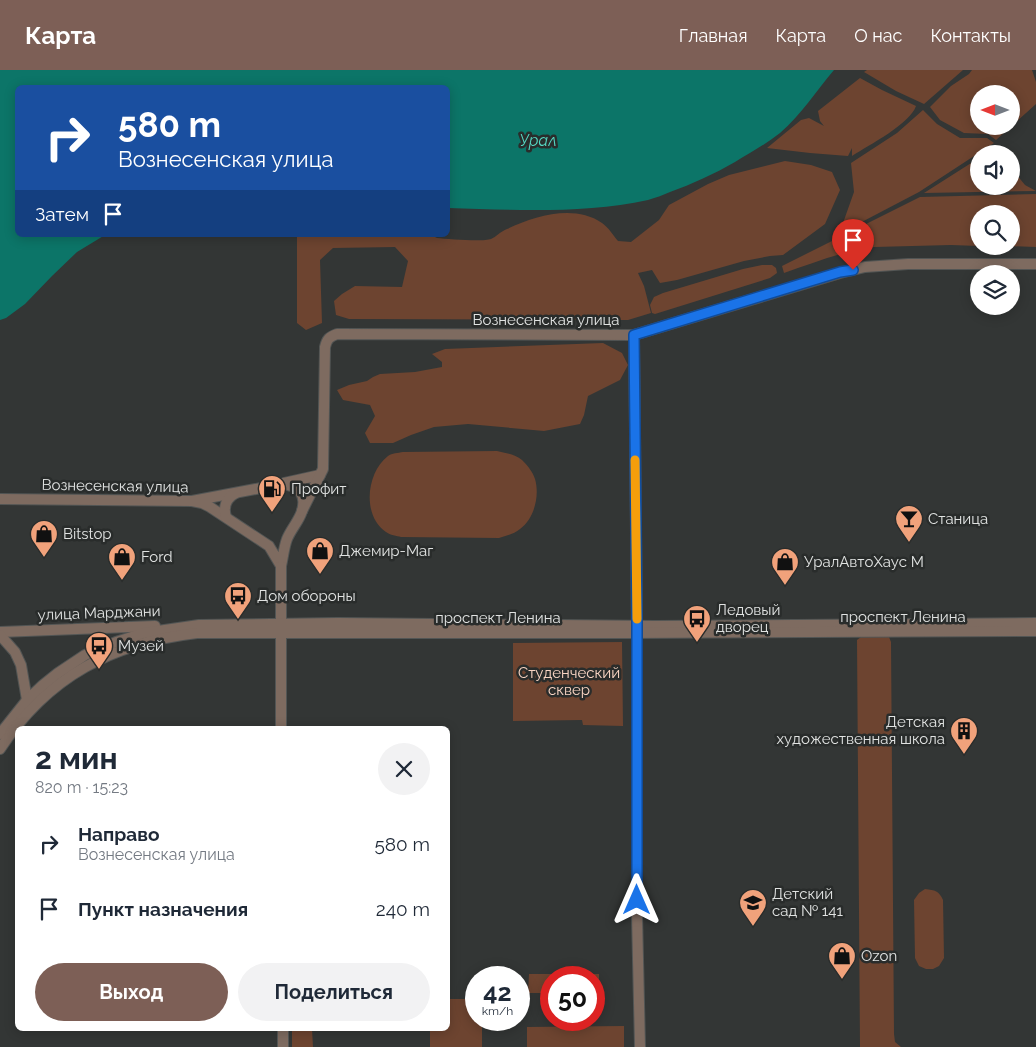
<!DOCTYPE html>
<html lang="ru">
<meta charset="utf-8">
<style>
:root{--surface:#fff;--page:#f2f2f3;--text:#1f2937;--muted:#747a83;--accent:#7d5f56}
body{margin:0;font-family:Raleway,sans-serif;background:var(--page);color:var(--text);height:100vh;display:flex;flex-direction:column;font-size:19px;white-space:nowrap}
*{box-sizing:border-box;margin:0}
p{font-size:16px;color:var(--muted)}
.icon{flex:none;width:28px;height:28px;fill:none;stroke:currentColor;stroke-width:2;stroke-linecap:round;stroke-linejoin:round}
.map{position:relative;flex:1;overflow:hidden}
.sheet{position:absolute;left:15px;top:656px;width:435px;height:305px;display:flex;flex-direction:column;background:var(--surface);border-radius:8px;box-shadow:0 2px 12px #0003}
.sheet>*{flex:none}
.top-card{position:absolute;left:15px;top:15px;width:435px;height:152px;border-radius:8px;box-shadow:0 2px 12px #0003;background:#1a4fa0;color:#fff;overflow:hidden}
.needle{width:32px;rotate:270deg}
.tools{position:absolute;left:970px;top:15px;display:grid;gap:10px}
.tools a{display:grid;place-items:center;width:50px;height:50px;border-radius:50%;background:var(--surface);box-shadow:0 2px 12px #0003;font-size:25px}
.speed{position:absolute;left:465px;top:896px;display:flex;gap:10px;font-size:25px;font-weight:700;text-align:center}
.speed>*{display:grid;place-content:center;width:65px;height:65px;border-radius:50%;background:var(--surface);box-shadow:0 2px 12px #0003;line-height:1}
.speed small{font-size:12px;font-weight:400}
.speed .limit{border:8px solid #d22;background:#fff;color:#111}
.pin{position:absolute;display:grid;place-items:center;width:42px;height:42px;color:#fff;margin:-51px -21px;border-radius:50% 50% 50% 0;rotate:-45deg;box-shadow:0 0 5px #0007}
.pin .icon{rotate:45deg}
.me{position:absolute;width:55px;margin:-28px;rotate:0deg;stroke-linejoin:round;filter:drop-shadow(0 0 4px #0008)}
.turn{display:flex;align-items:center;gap:18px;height:105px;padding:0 20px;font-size:22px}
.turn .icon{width:65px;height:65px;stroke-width:2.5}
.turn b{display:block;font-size:35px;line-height:42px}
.then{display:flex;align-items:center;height:48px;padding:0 20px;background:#0003;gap:10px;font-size:19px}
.round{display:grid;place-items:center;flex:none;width:52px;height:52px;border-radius:26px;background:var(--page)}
.head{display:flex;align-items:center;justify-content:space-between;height:85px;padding:0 20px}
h1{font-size:30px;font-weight:700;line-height:38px}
.primary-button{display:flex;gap:10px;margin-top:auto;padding:10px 20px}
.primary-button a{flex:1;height:58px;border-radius:30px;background:var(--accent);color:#fff;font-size:20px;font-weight:700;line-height:58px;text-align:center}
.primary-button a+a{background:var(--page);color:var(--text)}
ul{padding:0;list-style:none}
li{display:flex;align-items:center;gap:15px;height:65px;padding:0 20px}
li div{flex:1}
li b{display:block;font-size:19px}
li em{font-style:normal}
header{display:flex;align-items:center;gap:30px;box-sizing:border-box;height:70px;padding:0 25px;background:var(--accent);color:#fff}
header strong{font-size:24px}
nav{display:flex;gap:28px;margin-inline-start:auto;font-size:18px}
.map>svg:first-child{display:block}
</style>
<header>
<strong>Карта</strong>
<nav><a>Главная</a><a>Карта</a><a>О нас</a><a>Контакты</a></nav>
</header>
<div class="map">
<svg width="1036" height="977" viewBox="0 0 1036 977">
<rect width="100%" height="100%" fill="#333635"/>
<!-- green -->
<g fill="#6d4430" fill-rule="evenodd">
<path d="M 867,0 L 963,0 L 924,34 L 896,21 L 864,2 Z"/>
<path d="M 972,0 L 1032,0 L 1036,12 L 1036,34 L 996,70 L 988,64 L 964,63 L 940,50 L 930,37 L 951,16 L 969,4 ZM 979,24 L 1011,24 L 1011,56 L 979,56 Z"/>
<path d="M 860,8 L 882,20 L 916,36 C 910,54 869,75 852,86 L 852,78 L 848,86 L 810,83 L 767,78 L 801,50 L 809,48 L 824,56 L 820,51 L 818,41 Z"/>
<path d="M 923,40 L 937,54 L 960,68 L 987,68 L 994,73 L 919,122 L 835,166 L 843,153 L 854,122 L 851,93 L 897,63 Z"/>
<path d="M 979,88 L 979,116 L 1011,116 L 1011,98 L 1025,115 L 1036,121 L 924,123 Z"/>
<path d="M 785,91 L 811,95 L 832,102 L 840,120 L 825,154 L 783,185 L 770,186 L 744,191 L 677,210 L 660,213 L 652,200 L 638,203 L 644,216 L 651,243 L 628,250 L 349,249 L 336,245 L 334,231 L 342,224 L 355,216 L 402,217 L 408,191 L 395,177 L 333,178 L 320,190 L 322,253 L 306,260 L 297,253 L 297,165 L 431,165 L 437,168 C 447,169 483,172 491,169 C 496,167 501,161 507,159 C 535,146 574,134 602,153 C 608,157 613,165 618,171 L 631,172 L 659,150 L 669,135 L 708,114 L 729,105 Z"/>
<path d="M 1036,124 L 1036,177 L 1005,176 L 1011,176 L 1011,144 L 979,144 L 979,176 L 951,175 L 874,177 C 843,181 813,193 784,203 L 782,196 L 920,127 Z"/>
<path d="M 762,195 L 772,195 L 776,198 L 777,203 L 770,208 L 655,244 L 652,243 L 650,235 L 654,227 L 663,223 L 743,199 Z"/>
<path d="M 603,273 L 622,283 L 628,295 L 620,310 L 588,326 L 584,345 L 580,354 L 544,361 L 468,354 L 434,357 L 411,365 L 393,373 L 370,373 L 365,363 L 375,346 L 370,335 L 343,330 L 337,320 L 349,315 L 367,311 L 373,307 L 380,304 L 415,302 L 442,297 L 442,292 L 432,284 L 445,279 Z"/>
<path d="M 497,381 C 505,383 515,384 522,390 C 527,395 533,402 535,409 C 540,426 534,449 520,459 C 514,464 506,466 499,468 L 401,467 C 397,466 390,465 386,462 C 362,446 366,403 388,386 C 392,383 398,383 403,382 Z"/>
<path d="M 886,566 L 889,567 L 891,572 L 894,964 L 895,972 L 901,977 L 860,977 L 857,570 L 861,567 Z"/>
<path d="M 622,572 L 623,656 L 583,655 L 582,650 L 513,651 L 513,573 Z"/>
<path d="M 925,819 C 935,820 939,821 943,830 L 944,888 L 939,896 L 933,899 L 926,899 L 919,896 L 915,888 L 914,830 L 919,823 Z"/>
<path d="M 529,904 L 599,904 L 599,923 L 594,923 L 594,908 L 551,908 L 551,923 L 528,923 Z"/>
<path d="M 448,929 L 471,929 L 471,944 L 476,944 L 476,950 L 482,950 L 482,977 L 430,977 L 430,959 L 448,959 Z"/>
<path d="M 624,956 L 624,977 L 527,977 L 527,957 Z"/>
<path d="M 292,959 L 312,959 L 313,977 L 292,977 Z"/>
</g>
<!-- water -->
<path fill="#0c7568" d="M 0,0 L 834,0 C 816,21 801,45 780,63 C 766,74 750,83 735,92 C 714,104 692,114 670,122 C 663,125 655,128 648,130 C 584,144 513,140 448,138 L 448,18 L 18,18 L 18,165 L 105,165 L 77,182 L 52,206 L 25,234 L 6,248 L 0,250 Z"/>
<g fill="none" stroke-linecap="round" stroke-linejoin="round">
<defs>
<g id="secondary">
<path d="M 634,265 L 637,563 L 637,845 L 640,977"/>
<path d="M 284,413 L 320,405"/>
<path d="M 0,429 L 192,431 L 202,433 L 210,437 L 269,476 L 281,496 C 283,487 284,477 287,469 C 291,459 299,451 302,441 C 307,423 298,416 282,414 L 192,431"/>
<path d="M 302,441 L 323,399 L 325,277 C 327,269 329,267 337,264 L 634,265 L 840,203 L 865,197 L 908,194 L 1036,194"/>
<path d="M 226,447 C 223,437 226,428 236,423"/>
<path d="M 281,496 L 281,659"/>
<path d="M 0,562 L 155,556"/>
<path d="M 0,565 L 15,582 L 21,595 L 27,630"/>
<path d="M 0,664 L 27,630 L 43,615 L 58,603 L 85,585 L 116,572 L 144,563 L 199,555 L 338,553 L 655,556 L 1036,553"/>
<path d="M 0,679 C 48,606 112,573 197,563 L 625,563 L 1036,561"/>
<path d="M 283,959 L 283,977"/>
</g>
</defs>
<!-- secondary casing -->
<use href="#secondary" stroke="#525554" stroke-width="12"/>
<!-- secondary -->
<use href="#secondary" stroke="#7e6b60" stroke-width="10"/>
</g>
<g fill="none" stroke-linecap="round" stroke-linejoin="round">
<defs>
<path id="route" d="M 637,830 L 637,545 L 634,265 L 840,202 L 853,200"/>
</defs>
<!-- route casing -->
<use href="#route" stroke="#114b97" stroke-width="12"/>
<!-- route -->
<use href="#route" stroke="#1a73e8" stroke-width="9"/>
<!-- slow -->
<path stroke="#f59e0b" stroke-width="9" d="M 635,390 L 637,549"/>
</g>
<!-- icons -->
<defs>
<symbol id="fuel-pin" viewBox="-11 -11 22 30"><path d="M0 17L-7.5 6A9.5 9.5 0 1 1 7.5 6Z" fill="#f1a27b" stroke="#292c2b"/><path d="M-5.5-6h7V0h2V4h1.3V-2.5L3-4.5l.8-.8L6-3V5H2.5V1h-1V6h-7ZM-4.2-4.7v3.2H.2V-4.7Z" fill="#111"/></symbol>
<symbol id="bar-pin" viewBox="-11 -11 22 30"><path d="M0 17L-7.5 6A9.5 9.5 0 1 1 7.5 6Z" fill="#f1a27b" stroke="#292c2b"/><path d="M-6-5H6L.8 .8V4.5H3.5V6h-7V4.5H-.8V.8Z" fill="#111"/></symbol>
<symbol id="shop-pin" viewBox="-11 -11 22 30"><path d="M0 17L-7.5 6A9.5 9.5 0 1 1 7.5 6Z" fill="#f1a27b" stroke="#292c2b"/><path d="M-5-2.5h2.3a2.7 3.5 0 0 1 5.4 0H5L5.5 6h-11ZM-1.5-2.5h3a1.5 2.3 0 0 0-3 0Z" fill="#111"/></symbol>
<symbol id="bus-pin" viewBox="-11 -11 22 30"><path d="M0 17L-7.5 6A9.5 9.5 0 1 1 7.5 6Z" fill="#f1a27b" stroke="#292c2b"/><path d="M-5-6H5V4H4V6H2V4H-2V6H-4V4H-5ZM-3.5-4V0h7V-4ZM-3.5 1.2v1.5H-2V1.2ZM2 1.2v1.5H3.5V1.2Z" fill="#111"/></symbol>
<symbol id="building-pin" viewBox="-11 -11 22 30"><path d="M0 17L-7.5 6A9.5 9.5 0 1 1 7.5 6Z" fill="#f1a27b" stroke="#292c2b"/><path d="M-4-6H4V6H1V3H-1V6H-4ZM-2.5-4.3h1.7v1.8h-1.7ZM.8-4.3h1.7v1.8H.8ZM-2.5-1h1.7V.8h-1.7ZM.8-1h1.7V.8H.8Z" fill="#111"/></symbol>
<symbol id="school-pin" viewBox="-11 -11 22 30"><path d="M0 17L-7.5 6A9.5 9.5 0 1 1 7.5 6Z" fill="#f1a27b" stroke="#292c2b"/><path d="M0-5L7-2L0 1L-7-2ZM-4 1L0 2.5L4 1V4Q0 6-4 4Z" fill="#111"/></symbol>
</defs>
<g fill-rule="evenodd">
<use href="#fuel-pin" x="256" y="403" width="32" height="43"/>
<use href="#bar-pin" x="893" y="433" width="32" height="43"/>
<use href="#shop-pin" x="28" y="448" width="32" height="43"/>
<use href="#shop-pin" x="304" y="465" width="32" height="43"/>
<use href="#shop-pin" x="106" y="471" width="32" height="43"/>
<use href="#shop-pin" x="769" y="476" width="32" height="43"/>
<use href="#bus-pin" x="222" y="510" width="32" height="43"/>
<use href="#bus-pin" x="681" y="533" width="32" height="43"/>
<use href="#bus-pin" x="83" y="560" width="32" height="43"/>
<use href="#building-pin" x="948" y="645" width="32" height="43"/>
<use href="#school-pin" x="737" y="817" width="32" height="43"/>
<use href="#shop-pin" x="826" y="870" width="32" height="43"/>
</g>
<g text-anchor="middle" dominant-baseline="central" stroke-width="5" stroke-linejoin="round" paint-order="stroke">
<!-- street labels -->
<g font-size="15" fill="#e1e3e2" stroke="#292c2b">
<text x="546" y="250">Вознесенская улица</text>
<text transform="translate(115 416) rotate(1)">Вознесенская улица</text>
<text transform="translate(99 543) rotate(-2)">улица Марджани</text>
<text x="903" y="547">проспект Ленина</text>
<text x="498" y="548">проспект Ленина</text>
</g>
<!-- poi labels -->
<g font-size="15" fill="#e1e3e2" stroke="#292c2b" text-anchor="start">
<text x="291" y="419">Профит</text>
<text x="928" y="449">Станица</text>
<text x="63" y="464">Bitstop</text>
<text x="339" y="481">Джемир-Маг</text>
<text x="141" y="487">Ford</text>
<text x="804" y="492">УралАвтоХаус М</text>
<text x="257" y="526">Дом обороны</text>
<text x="716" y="540">Ледовый<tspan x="716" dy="17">дворец</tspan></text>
<text x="118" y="576">Музей</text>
<text x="945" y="652" text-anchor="end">Детская<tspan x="945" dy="17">художественная школа</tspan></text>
<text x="772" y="824">Детский<tspan x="772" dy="17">сад № 141</tspan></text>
<text x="861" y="886">Ozon</text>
</g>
<!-- park labels -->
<g font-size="15" fill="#f9d5c3" stroke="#292c2b">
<text x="569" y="603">Студенческий<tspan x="569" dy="17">сквер</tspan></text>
</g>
<!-- water labels -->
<g font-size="16" font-style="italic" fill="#55d9c4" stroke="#292c2b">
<text x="538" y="70">Урал</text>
</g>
</g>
</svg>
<div class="tools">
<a><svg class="needle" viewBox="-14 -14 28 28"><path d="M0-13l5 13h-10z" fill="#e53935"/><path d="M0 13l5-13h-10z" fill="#747a83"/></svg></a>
<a><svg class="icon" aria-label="sound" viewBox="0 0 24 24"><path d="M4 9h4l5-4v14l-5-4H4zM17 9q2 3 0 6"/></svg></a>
<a><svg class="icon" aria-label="search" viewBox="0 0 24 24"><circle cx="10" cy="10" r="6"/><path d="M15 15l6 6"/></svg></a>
<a><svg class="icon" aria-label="layers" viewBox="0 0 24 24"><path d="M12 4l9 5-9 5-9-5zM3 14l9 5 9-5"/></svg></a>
</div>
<div class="speed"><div>42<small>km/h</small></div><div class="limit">50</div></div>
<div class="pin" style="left:853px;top:200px;background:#d93025"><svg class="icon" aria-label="arrive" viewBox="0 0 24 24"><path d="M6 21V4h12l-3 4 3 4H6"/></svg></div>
<svg class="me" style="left:637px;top:830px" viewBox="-20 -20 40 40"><path d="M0-17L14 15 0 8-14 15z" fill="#1a73e8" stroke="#fff" stroke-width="4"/></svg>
<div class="top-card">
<div class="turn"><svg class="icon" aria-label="right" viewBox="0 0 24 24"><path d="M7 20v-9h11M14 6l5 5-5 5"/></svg><div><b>580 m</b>Вознесенская улица</div></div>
<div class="then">Затем<svg class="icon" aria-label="arrive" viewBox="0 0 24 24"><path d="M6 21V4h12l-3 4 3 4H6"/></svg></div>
</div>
<section class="sheet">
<div class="head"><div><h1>2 мин</h1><p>820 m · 15:23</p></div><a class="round"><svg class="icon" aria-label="close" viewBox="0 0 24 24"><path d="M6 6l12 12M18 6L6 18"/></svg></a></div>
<ul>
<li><svg class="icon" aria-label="right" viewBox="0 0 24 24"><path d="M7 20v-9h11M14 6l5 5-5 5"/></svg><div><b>Направо</b><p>Вознесенская улица</p></div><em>580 m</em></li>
<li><svg class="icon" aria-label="arrive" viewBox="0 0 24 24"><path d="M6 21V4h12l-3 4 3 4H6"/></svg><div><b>Пункт назначения</b></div><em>240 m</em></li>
</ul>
<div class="primary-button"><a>Выход</a><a>Поделиться</a></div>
</section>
</div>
